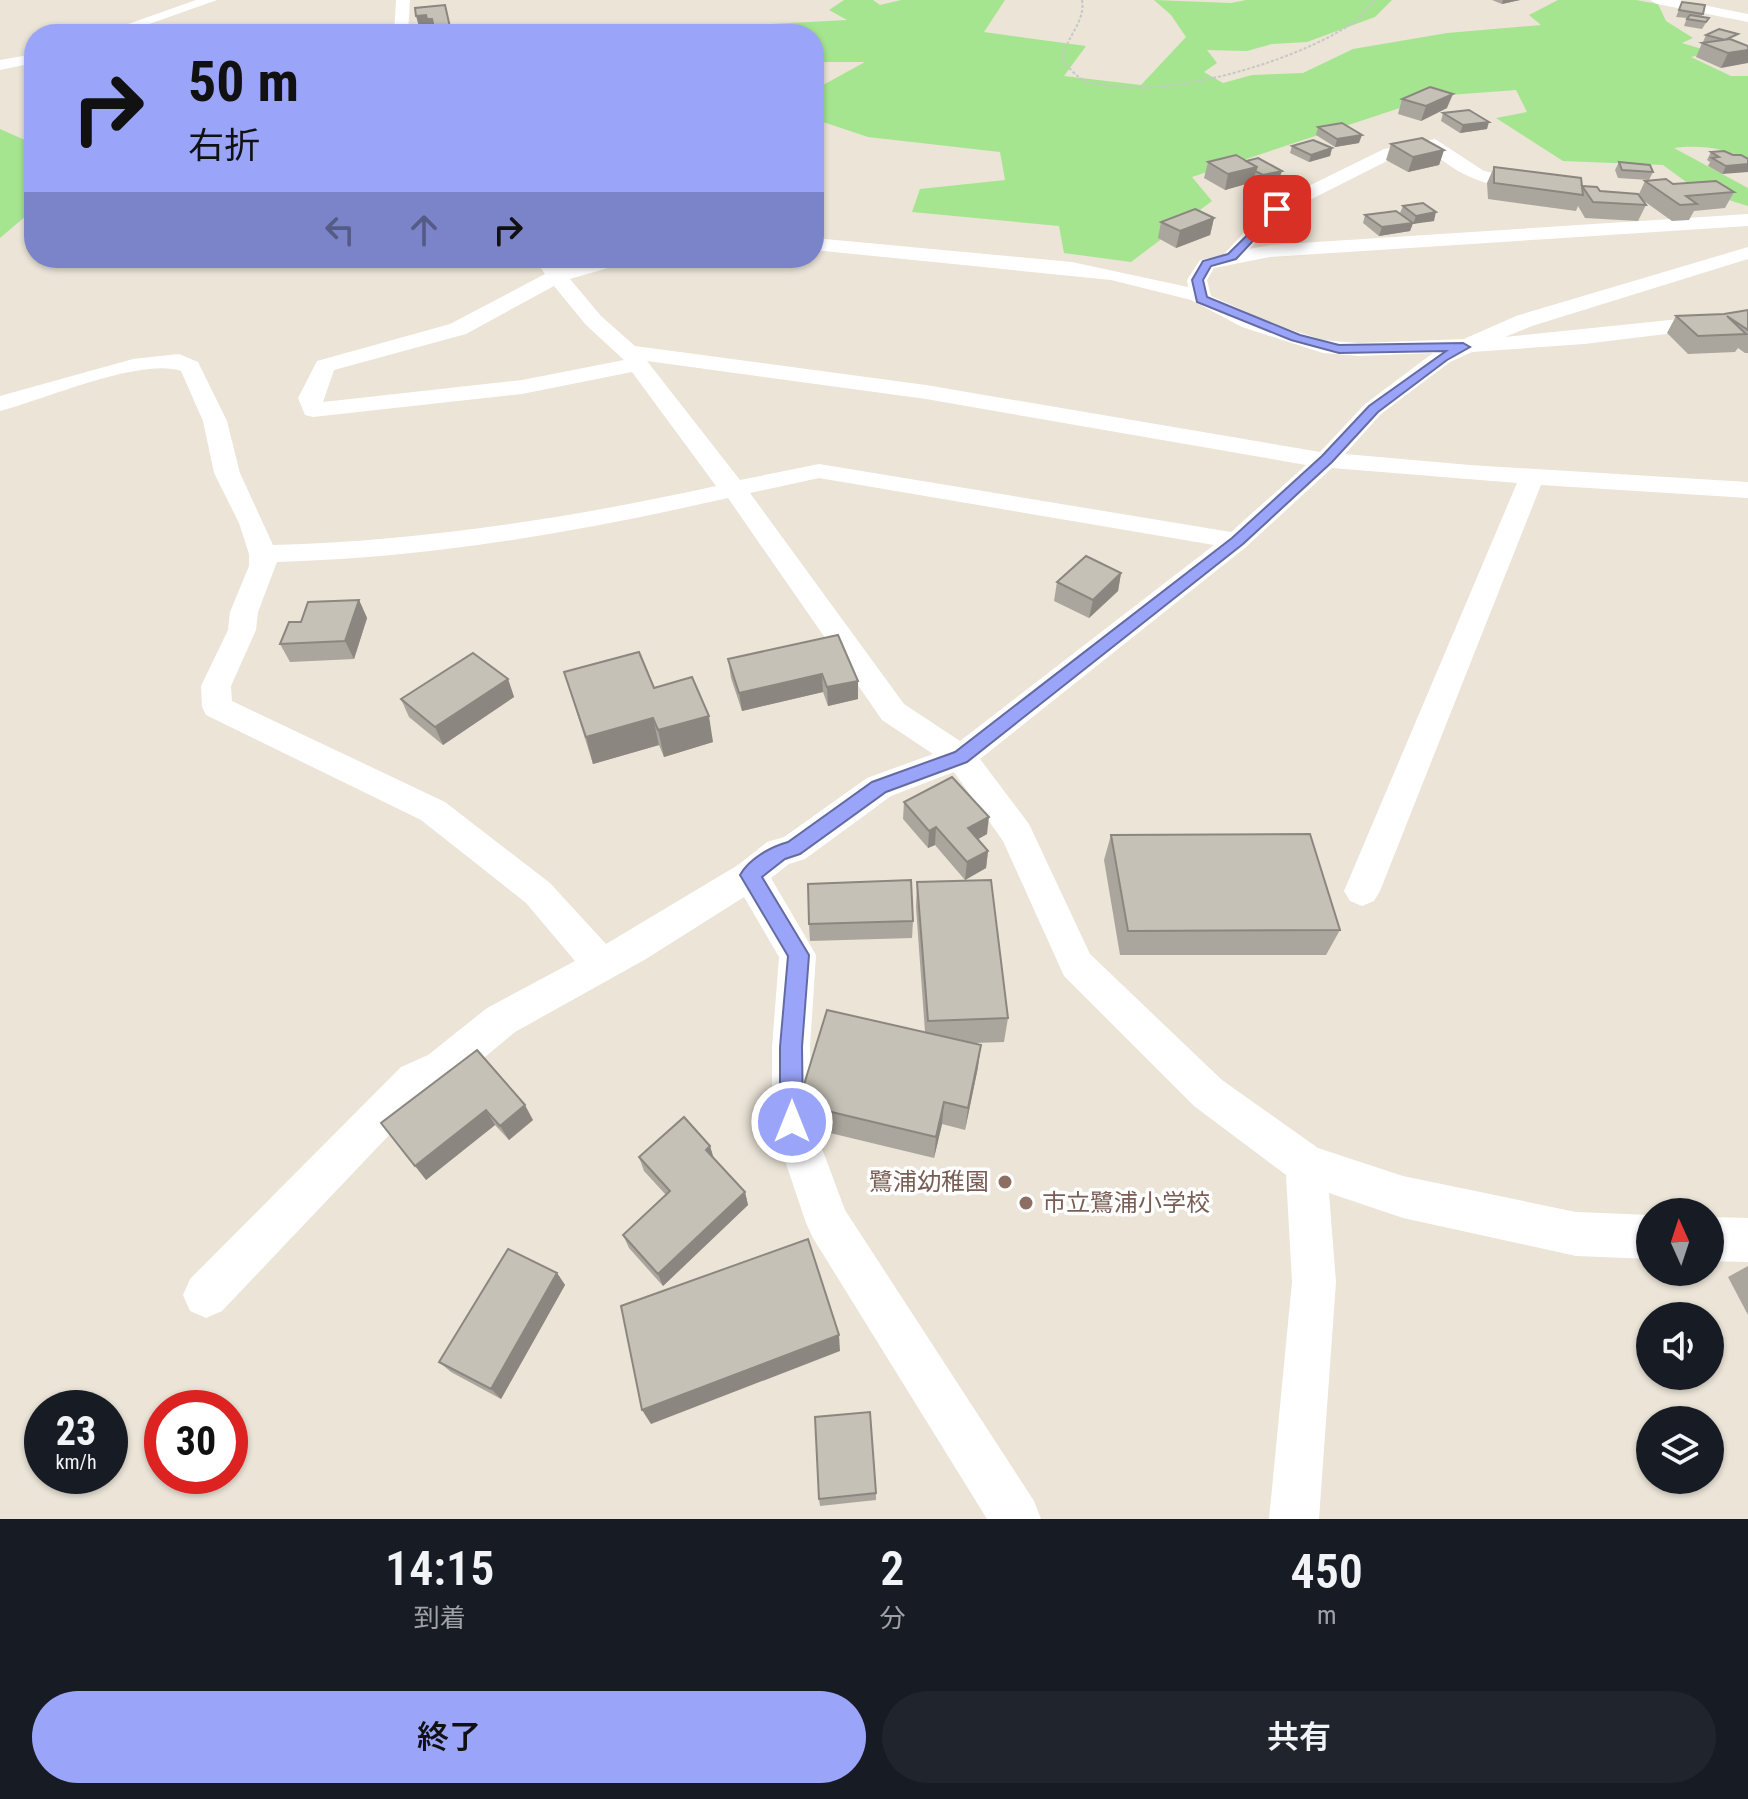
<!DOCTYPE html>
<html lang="ja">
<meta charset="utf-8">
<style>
:root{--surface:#171b24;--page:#20242c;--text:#f1f3f6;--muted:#9ea1a6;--accent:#9aa5fa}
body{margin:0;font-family:"Roboto Condensed","Noto Sans JP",sans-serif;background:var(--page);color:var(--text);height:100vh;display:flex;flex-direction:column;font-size:30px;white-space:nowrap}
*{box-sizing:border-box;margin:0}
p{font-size:26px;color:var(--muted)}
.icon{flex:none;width:44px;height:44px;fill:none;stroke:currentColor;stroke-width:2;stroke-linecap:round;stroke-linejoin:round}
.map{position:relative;height:1519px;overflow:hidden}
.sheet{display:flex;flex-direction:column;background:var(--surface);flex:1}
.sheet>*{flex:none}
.top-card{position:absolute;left:24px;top:24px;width:800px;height:244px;border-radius:32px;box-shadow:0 2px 6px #0004;background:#9aa5fa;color:#111;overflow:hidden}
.needle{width:52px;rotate:357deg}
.buttons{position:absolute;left:1636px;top:1198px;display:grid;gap:16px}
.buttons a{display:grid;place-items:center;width:88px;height:88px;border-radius:50%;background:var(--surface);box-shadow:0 2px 6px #0004;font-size:40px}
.speed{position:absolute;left:24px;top:1390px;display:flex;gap:16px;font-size:40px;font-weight:700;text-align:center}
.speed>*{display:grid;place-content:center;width:104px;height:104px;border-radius:50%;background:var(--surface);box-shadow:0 2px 6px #0004;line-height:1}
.speed small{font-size:20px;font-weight:400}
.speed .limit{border:12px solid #d22;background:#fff;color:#111}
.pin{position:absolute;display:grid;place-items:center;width:68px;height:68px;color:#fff;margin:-34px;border-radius:16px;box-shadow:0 4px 12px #0006}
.me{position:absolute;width:88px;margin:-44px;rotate:0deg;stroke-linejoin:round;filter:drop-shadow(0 0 6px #0008)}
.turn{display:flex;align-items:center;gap:28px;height:168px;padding:0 32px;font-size:36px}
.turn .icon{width:104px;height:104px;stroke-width:2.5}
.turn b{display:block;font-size:56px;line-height:68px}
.lanes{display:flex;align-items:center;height:76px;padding:0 32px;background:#0003;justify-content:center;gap:40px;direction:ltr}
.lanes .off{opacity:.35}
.eta{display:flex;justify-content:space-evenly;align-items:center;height:136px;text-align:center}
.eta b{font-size:48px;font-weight:600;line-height:56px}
.cta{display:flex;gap:16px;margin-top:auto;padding:16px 32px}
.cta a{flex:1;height:92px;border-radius:48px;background:var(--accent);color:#111;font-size:32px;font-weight:600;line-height:92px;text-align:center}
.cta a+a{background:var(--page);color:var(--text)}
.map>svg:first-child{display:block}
</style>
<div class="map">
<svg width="1748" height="1519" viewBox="0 0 1748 1519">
<rect width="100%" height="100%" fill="#ebe4d7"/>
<!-- green -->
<g fill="#a6e590">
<path d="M 844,0 L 873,0 L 880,5 L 901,0 L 1005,0 L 984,32 L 1086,46 L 1064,76 L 1141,85 L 1186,37 L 1171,15 L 1154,0 L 1231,3 L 1246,0 L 1392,0 L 1375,17 L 1307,42 L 1272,44 L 1247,51 L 1207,50 L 1217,63 L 1204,72 L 1223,83 L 1252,75 L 1303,73 L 1353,49 L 1447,33 L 1541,25 L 1529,15 L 1558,0 L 1636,0 L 1658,4 L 1666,21 L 1693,38 L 1682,43 L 1712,52 L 1691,57 L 1731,76 L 1748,76 L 1748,162 C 1729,147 1696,145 1674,148 L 1748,188 L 1748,206 L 1697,190 L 1663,165 L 1563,161 L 1496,118 L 1527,112 L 1516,90 L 1436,96 L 1192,177 L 1212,201 L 1131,262 L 1064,253 L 1059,226 L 912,212 L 920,189 L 1005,180 L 1000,152 L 868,137 L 820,121 L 814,122 L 814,90 L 865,62 L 814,62 L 814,34 L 734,34 L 734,26 L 847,20 L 829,10 Z"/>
<path d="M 0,129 L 34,144 L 34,209 L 0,238 Z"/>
</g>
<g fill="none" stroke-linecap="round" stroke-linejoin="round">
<!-- path -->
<path stroke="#c7c7c7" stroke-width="2" stroke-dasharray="3 2" stroke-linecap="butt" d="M 1082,0 C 1086,22 1065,38 1062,60 C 1068,66 1076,77 1084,80 C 1151,106 1297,62 1354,22 C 1362,16 1368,7 1375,0"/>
<!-- street -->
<g fill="#fff" fill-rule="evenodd">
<path d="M 196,0 L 217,0 L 121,34 L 100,34 Z"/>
<path d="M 396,0 L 410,0 L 408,34 L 394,34 Z"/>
<path d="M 1650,0 L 1678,0 L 1748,14 L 1748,22 L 1657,4 Z"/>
<path d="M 34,54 L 34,63 L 0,70 L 0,60 Z"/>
<path d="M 1435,139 L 1484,171 L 1535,182 L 1538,186 L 1529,191 C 1491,187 1459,178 1431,150 L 1395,157 L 1284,213 L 1249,249 L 1270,245 L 1748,214 L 1748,226 L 1270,257 L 1214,268 L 1207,280 L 1211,296 L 1276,325 L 1323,340 L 1359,343 L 1464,339 L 1516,316 L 1748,247 L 1748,259 L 1532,326 L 1505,337 L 1748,312 L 1748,324 L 1584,344 L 1472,352 L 1450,362 L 1381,414 L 1345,454 L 1470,465 L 1748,482 L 1748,498 L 1541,485 L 1380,891 L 1374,901 L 1362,906 L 1350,901 L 1344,891 L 1517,483 L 1332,468 L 1246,547 L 980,759 L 1029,824 L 1090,954 L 1222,1080 L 1318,1148 L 1403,1176 L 1576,1212 L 1650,1215 L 1650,1259 L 1576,1256 L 1403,1218 L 1329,1193 L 1336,1282 L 1319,1519 L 1269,1519 L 1292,1282 L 1286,1175 L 1194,1106 L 1064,976 L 1003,841 L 954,772 L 891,796 L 805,859 L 789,864 L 771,878 L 816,955 L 810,1047 L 812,1122 L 845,1210 L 1034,1501 L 1041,1519 L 987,1519 L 813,1238 L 806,1223 L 772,1122 L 772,1047 L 779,957 L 744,897 L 646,959 L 515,1032 L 456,1081 L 429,1093 L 222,1311 L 206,1318 L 190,1311 L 183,1295 L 190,1279 L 401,1067 L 428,1055 L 487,1008 L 575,961 L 526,903 L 421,820 L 206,715 L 202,707 L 201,686 L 228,630 L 230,612 L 249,566 L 249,554 L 239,523 L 214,473 L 203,421 L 181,371 C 141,357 43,400 0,411 L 0,396 L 133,359 L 179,354 L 198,362 L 227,421 L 240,473 L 273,545 C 423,541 570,518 716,486 L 632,372 L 522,394 L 313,417 L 305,415 L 298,398 L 317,361 L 450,324 L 545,274 L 534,258 L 554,258 L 562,268 L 600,258 L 632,258 L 629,262 L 570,279 L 601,316 L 635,346 L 926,385 L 1320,452 L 1365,404 L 1433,353 L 1359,356 L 1323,353 L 1242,327 L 1191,300 L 1111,280 L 814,250 L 814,238 L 1072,262 L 1188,287 L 1187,280 L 1200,260 L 1223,255 L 1270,205 L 1384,149 ZM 554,286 L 586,325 L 624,360 L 522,380 L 323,402 L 334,370 L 466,334 ZM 647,361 L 926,399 L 1306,465 L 1231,532 L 819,464 L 740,480 ZM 819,478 L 1214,545 L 960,741 L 904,704 L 750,493 ZM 728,498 L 882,720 L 933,754 L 867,778 L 784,837 L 767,842 L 738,865 L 606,944 L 550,883 L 445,802 L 232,701 L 231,686 L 256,630 L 258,612 L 277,562 C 430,558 579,532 728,498 Z"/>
<path d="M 1710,1217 L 1748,1218 L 1748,1262 L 1710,1261 Z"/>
</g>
</g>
<!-- wall -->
<g fill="#aaa69d">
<path d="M 1492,0 L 1520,0 L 1502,4 Z"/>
<path d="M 1682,2 L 1703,14 L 1701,17 L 1709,18 L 1702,29 L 1684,26 L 1687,18 L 1676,17 Z"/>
<path d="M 1706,35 L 1735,41 L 1748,46 L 1721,68 L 1696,57 L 1702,43 L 1706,42 L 1703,42 Z"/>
<path d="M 1402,99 L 1447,108 L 1421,121 L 1398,114 Z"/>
<path d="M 1443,113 L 1487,129 L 1460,133 L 1441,121 Z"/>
<path d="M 1318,127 L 1359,143 L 1335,147 L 1316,135 Z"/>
<path d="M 1391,144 L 1444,150 L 1439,165 L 1408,172 L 1386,160 Z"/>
<path d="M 1292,146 L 1332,148 L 1330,156 L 1309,162 L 1290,153 Z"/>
<path d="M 1711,152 L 1733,155 L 1722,174 L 1708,166 L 1710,162 L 1707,160 Z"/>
<path d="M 1236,155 L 1279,179 L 1261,183 L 1253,179 L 1253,182 L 1225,190 L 1204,178 L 1208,162 Z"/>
<path d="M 1619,162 L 1653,172 L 1649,180 L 1734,192 L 1725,208 L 1694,211 L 1689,220 L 1672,221 L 1644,201 L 1646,205 L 1638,221 L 1585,218 L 1578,206 L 1576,211 L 1488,199 L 1487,183 L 1494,167 L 1600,191 L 1639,194 L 1645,181 L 1649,180 L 1618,178 L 1615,170 Z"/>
<path d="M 1403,206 L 1434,221 L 1413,223 L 1410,231 L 1379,236 L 1363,223 L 1365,215 L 1400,213 Z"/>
<path d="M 1214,218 L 1210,235 L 1176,248 L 1158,238 L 1161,222 Z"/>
<path d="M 1748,310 L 1748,353 L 1745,353 L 1738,348 L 1735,352 L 1688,354 L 1667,333 L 1676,316 L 1724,314 Z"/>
<path d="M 1121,573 L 1118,591 L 1089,618 L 1054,601 L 1057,582 Z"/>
<path d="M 359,600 L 367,618 L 354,659 L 290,662 L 280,644 L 301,622 Z"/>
<path d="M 728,659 L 858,681 L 858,699 L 828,706 L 823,692 L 742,711 L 731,678 Z"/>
<path d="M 564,672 L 654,688 L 713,742 L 664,757 L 659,745 L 593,764 Z"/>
<path d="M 508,679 L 514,697 L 443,745 L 409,717 L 401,699 Z"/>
<path d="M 904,802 L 987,834 L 978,839 L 988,851 L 986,868 L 965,880 L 935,845 L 928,848 L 903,819 Z"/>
<path d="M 1111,835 L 1340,930 L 1326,955 L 1120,955 L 1104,860 Z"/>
<path d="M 917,882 L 1008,1018 L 1004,1042 L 973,1043 L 978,1067 L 965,1130 L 942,1124 L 934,1158 L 801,1126 L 798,1104 L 925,1032 L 916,907 Z"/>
<path d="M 913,921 L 912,938 L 810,941 L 809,924 Z"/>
<path d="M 477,1050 L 533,1120 L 509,1140 L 495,1125 L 426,1180 Z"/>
<path d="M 710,1146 L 714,1159 L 745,1192 L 748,1205 L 663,1286 L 629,1248 L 623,1235 L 666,1195 L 644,1171 L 639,1157 Z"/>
<path d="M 1748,1266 L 1748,1315 L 1728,1277 Z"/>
<path d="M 557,1273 L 565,1285 L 501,1399 L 451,1372 L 439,1362 Z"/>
<path d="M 876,1493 L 876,1500 L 820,1506 L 819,1499 Z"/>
</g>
<!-- shaded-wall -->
<g fill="#8b8780">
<path d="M 1503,0 L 1520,0 L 1502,4 Z"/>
<path d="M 445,5 L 452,34 L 436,34 L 435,32 L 430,33 L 429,29 L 420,30 L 416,16 Z"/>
<path d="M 1748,50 L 1748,63 L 1721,68 L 1728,53 Z"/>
<path d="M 1453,94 L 1447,108 L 1421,121 L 1426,106 Z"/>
<path d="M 1489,122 L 1487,129 L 1460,133 L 1463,125 Z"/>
<path d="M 1362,135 L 1359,143 L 1335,147 L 1337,139 Z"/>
<path d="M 1332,148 L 1330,156 L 1309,162 L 1311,155 Z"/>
<path d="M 1444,150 L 1439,165 L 1408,172 L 1413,157 Z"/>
<path d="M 1748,164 L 1748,172 L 1722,174 L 1726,166 Z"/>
<path d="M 1257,167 L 1253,182 L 1225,190 L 1228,174 Z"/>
<path d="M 1282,171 L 1279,179 L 1261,183 L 1263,175 Z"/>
<path d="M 1436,212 L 1434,221 L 1413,224 L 1416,216 Z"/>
<path d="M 1214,218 L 1210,235 L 1176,248 L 1180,231 Z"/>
<path d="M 1413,223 L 1410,231 L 1379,236 L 1382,227 Z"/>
<path d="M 1121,573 L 1118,591 L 1089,618 L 1093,600 Z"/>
<path d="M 359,600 L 367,618 L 354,659 L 345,641 Z"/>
<path d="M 822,674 L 823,692 L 742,711 L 739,693 Z"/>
<path d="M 508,679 L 514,697 L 443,745 L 435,727 Z"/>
<path d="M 858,681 L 858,699 L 828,706 L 827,687 Z"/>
<path d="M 709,716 L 713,742 L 664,757 L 658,730 Z"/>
<path d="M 653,718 L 659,745 L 593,764 L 586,737 Z"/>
<path d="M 989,817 L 987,834 L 966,846 L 968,828 Z"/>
<path d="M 936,827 L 935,845 L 928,848 L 929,831 Z"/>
<path d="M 988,851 L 986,868 L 965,880 L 967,862 Z"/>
<path d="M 981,1045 L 978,1067 L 965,1130 L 968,1108 Z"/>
<path d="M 944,1102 L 942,1124 L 934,1158 L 936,1137 Z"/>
<path d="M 525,1105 L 533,1120 L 509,1140 L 500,1126 Z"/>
<path d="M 486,1110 L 495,1125 L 426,1180 L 415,1166 Z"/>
<path d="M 710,1146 L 714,1160 L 706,1150 Z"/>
<path d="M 745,1192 L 748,1205 L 663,1286 L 658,1274 Z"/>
<path d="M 557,1273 L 565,1285 L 501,1399 L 491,1389 Z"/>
<path d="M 839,1335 L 840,1351 L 651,1424 L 642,1410 Z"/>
</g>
<!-- building -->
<g fill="#c6c1b7" stroke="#8b8780" stroke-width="2">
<path d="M 1682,2 L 1705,5 L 1703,14 L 1679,10 Z"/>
<path d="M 445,5 L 450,27 L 434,28 L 432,19 L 427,19 L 426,15 L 416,16 L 415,8 Z"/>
<path d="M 1690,15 L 1709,18 L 1706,22 L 1687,19 Z"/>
<path d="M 1719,29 L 1738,34 L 1725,40 L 1706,35 Z"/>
<path d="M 1730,39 L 1748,46 L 1748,50 L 1728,53 L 1702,43 Z"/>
<path d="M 1430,87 L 1453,94 L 1426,106 L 1402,99 Z"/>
<path d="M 1469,110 L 1489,122 L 1463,125 L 1443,113 Z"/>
<path d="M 1342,123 L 1362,135 L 1337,139 L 1318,127 Z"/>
<path d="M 1422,138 L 1444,150 L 1413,157 L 1391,144 Z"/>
<path d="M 1313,140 L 1332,148 L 1311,155 L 1292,146 Z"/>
<path d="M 1724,151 L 1733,155 L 1741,155 L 1748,159 L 1748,164 L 1726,166 L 1712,158 L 1719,157 L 1711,152 Z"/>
<path d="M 1236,155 L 1257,167 L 1228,174 L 1208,162 Z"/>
<path d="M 1258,158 L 1282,171 L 1263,175 L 1255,171 L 1257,167 L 1246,161 Z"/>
<path d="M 1619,162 L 1650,165 L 1653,172 L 1622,170 Z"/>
<path d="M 1494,167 L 1581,178 L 1583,195 L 1494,183 Z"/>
<path d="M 1666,179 L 1673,184 L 1716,181 L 1734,192 L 1686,196 L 1697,204 L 1680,205 L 1645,181 Z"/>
<path d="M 1582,186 L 1597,187 L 1600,191 L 1638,194 L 1646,205 L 1593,202 Z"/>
<path d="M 1423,203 L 1436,212 L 1416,216 L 1403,206 Z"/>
<path d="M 1195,209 L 1214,218 L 1180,231 L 1161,222 Z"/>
<path d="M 1396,211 L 1413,223 L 1382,227 L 1365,215 Z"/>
<path d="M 1748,310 L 1748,330 L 1727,316 L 1746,334 L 1698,336 L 1676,316 L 1724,314 Z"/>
<path d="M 1086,556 L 1121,573 L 1093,600 L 1057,582 Z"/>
<path d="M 359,600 L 345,641 L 280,644 L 289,622 L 301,622 L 308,602 Z"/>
<path d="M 838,635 L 858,681 L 827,687 L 822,674 L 739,693 L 728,659 Z"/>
<path d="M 639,652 L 654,688 L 692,677 L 709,716 L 658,730 L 653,718 L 586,737 L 564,672 Z"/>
<path d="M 473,653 L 508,679 L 435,727 L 401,699 Z"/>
<path d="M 952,777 L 989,817 L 968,828 L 988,851 L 967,862 L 936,827 L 929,831 L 904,802 Z"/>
<path d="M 1310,834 L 1340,930 L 1128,931 L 1111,835 Z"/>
<path d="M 911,880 L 913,921 L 809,924 L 808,884 Z"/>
<path d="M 991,880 L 1008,1018 L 928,1021 L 917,882 Z"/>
<path d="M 827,1010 L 981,1045 L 968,1108 L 944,1102 L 936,1137 L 798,1104 Z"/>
<path d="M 477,1050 L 525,1105 L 500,1126 L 486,1110 L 415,1166 L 381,1123 Z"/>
<path d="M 684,1117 L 710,1146 L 706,1150 L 745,1192 L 658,1274 L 623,1235 L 670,1191 L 639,1157 Z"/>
<path d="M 808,1239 L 839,1335 L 642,1410 L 621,1306 Z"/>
<path d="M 508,1249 L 557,1273 L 491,1389 L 439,1362 Z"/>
<path d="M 870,1412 L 876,1493 L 819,1499 L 815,1417 Z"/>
</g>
<!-- route -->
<path fill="#9aa5fa" stroke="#646ba2" stroke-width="2" d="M 1277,206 L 1282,209 L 1281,211 L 1236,259 L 1211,266 L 1203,280 L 1207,297 L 1300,335 L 1339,345 L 1463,343 L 1470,347 L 1447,360 L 1378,412 L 1332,462 L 1243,544 L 967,762 L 886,792 L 800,854 L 785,859 L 762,877 L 809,955 L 802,1047 L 803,1122 L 800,1130 L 792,1133 L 783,1130 L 780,1122 L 780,1047 L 788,956 L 743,880 L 740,875 C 749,859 770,847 788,842 L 872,782 L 955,752 L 1232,538 L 1322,456 L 1369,406 L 1446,351 L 1339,353 L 1291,340 L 1197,302 L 1192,280 L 1203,261 L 1228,254 Z"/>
<!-- markers -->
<g fill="#8d6e63" stroke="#fff" stroke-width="3">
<circle cx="1005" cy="1182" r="8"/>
<circle cx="1026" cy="1203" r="8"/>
</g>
<g text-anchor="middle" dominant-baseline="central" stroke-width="7" stroke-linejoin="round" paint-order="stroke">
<!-- near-education labels -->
<g font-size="24" fill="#785e54" stroke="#fff" text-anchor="end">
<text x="989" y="1182">鷺浦幼稚園</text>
<text x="1042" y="1203" text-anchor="start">市立鷺浦小学校</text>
</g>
</g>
</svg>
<div class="buttons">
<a><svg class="needle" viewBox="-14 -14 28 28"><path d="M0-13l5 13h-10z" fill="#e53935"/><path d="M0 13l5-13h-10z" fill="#9ea1a6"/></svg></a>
<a><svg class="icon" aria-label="sound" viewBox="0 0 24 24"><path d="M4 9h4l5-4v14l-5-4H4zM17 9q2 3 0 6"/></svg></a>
<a><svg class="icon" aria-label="layers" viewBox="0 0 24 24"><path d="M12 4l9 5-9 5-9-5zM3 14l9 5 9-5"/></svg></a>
</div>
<div class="speed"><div>23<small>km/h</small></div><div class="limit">30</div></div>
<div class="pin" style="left:1277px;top:209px;background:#d93025"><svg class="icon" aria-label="arrive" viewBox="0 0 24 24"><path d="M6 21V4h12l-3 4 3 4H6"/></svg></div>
<svg class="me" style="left:792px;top:1122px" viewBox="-20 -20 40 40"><circle r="17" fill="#9aa5fa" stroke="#fff" stroke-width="3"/><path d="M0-11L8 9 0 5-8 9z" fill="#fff"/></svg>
<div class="top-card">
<div class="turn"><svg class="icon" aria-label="right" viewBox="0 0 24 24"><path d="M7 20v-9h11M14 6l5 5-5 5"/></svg><div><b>50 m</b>右折</div></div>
<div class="lanes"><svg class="icon off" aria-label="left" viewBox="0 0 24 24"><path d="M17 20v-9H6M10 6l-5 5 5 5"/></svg><svg class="icon off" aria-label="ahead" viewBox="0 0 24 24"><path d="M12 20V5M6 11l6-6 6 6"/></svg><svg class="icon" aria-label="right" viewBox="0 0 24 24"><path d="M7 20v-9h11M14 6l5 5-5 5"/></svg></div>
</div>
</div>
<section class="sheet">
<div class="eta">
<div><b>14:15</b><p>到着</p></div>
<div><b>2</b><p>分</p></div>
<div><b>450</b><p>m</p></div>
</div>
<div class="cta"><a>終了</a><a>共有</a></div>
</section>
